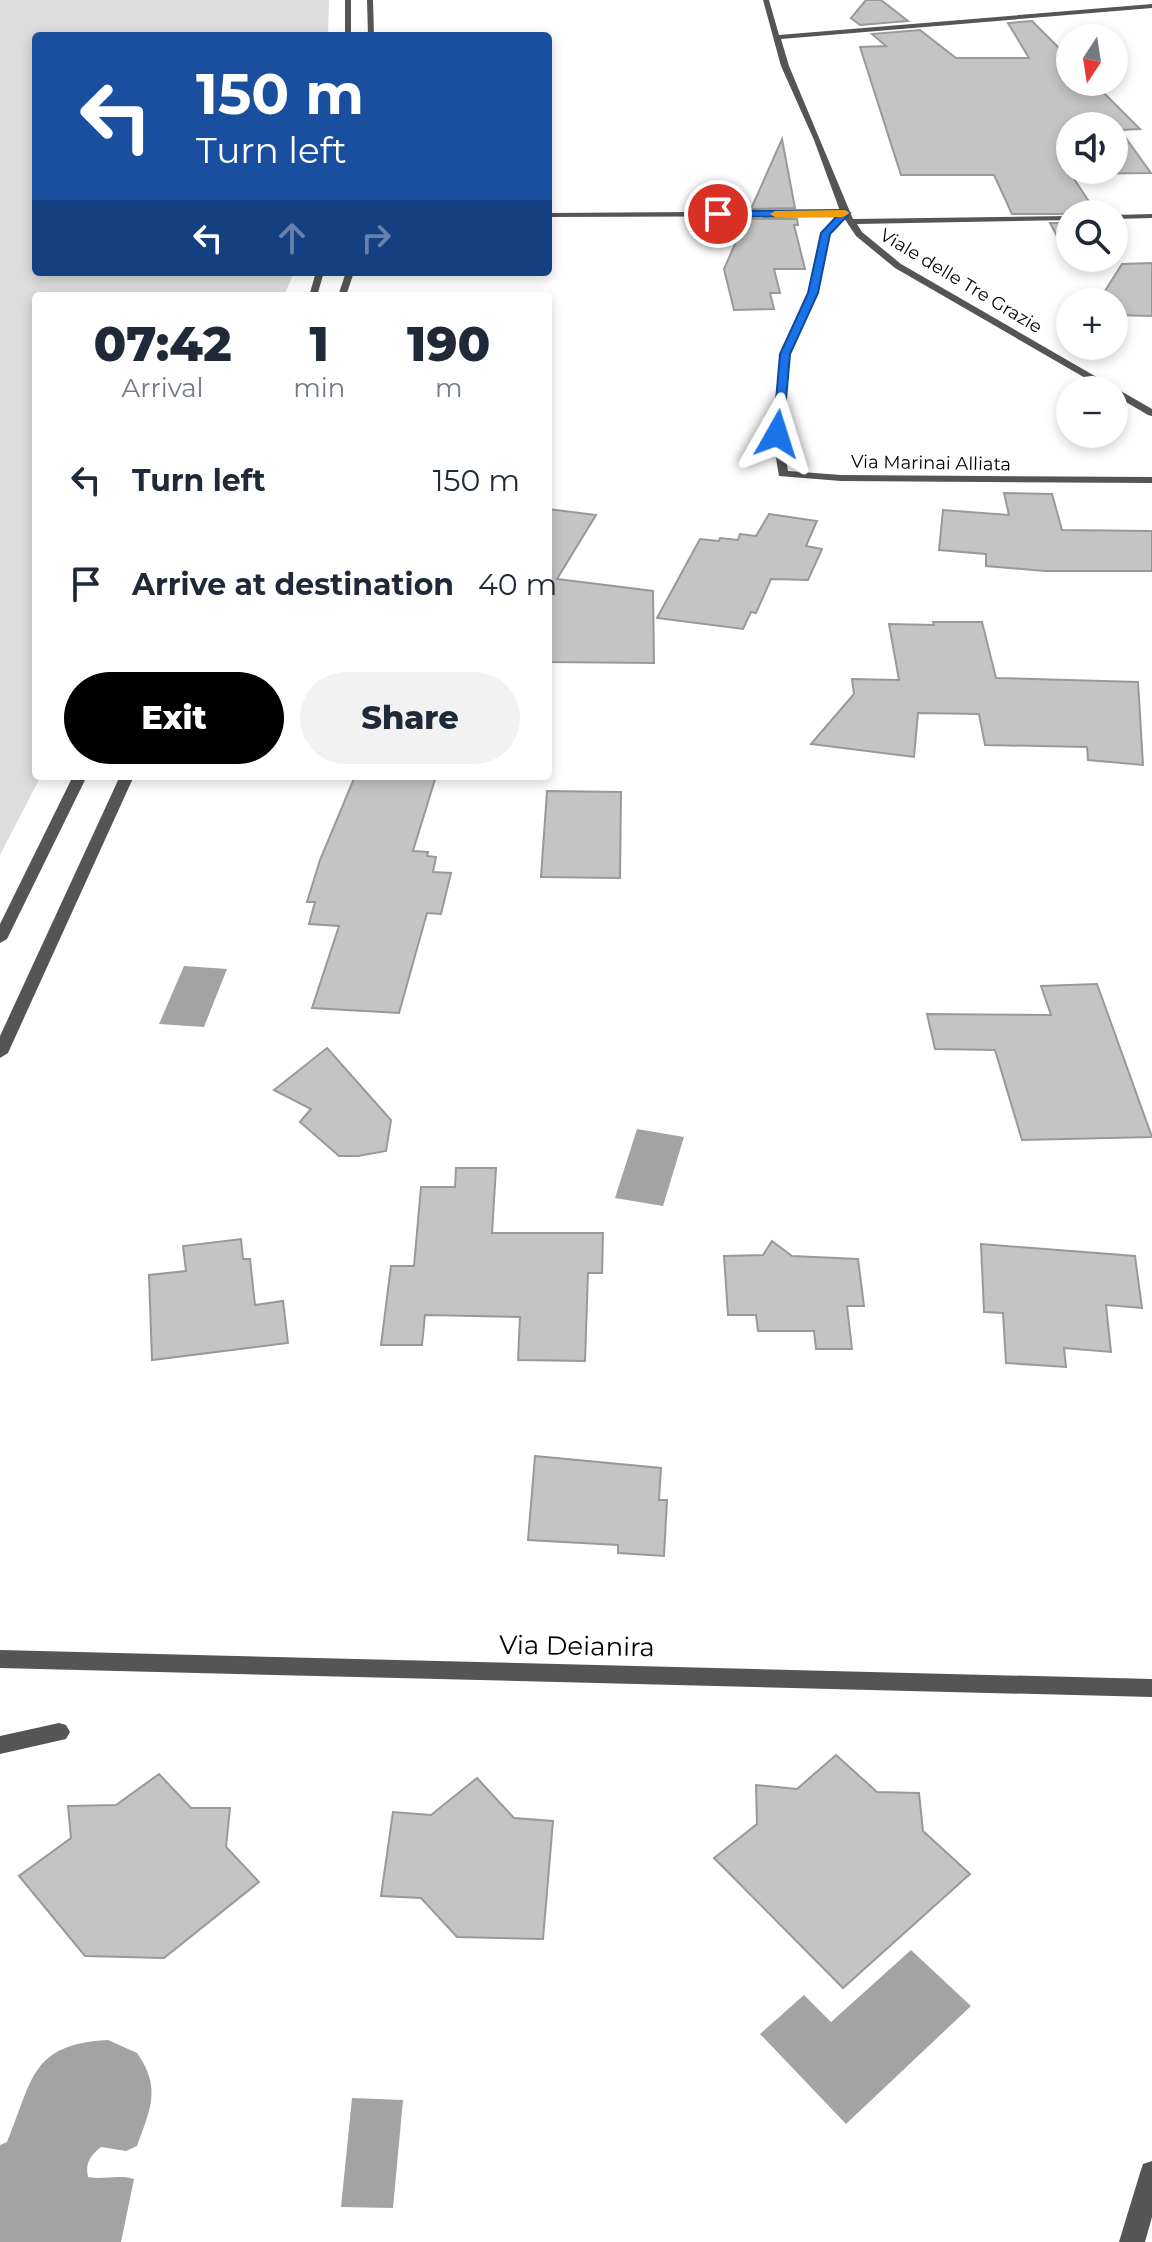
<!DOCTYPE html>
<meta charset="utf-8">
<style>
:root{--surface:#fff;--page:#f2f2f3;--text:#1f2937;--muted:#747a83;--accent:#000}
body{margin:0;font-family:Montserrat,sans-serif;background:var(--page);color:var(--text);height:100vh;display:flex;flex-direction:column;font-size:30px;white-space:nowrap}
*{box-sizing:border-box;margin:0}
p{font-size:26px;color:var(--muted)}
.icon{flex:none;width:44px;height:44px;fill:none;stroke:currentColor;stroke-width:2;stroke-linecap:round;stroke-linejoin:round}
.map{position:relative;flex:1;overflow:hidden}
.drawer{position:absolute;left:32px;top:292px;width:520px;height:488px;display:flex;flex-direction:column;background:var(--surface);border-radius:8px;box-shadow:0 4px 12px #0003}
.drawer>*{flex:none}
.top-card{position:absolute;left:32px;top:32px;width:520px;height:244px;border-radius:8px;box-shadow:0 4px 12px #0003;background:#1a4fa0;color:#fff;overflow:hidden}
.needle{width:52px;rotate:192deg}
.fabs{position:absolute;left:1056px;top:24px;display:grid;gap:16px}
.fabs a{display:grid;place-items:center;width:72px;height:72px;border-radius:50%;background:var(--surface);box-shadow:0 4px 12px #0003;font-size:40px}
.pin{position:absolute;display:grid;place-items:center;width:68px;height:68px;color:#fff;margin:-34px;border:4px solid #fff;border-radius:50%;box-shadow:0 2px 8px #0007}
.me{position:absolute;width:88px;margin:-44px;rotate:6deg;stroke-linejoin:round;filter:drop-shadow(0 0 6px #0008)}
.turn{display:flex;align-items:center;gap:28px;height:168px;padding:0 32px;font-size:36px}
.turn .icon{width:104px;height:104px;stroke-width:2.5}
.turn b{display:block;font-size:56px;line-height:68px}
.lanes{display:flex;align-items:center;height:76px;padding:0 32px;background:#0003;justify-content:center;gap:40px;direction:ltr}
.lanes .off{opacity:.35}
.eta{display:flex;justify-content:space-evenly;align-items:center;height:136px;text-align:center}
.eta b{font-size:48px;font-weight:800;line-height:56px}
.primary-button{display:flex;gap:16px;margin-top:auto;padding:16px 32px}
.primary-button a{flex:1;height:92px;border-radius:48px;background:var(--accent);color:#fff;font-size:32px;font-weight:800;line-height:92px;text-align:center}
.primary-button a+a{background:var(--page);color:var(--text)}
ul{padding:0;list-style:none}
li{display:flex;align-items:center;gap:24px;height:104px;padding:0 32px}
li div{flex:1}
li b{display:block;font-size:30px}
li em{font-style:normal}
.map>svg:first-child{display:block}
</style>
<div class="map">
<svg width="1152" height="2242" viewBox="0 0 1152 2242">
<rect width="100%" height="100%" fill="#fff"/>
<!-- green -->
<path fill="#dcdcdc" d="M 0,0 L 329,0 L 328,36 L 36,36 L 36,272 L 294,272 L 284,296 L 36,296 L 36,776 L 41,776 L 0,855 Z"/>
<!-- water -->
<g fill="#a3a3a3">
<path d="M 184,966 L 227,969 L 204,1027 L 159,1024 Z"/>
<path d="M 637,1129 L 684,1137 L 663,1206 L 615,1198 Z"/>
<path d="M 911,1950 L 971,2006 L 846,2124 L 760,2034 L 804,1995 L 831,2022 Z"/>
<path d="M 108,2040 L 137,2053 C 162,2088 150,2110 137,2146 L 126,2151 L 101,2147 C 90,2156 85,2163 88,2177 C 104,2180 118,2174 134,2179 L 121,2242 L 0,2242 L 0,2145 L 7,2142 C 33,2080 30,2044 108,2040 Z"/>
<path d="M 352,2098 L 403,2100 L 393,2208 L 341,2207 Z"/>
</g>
<!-- building -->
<g fill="#c4c4c4" stroke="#999" stroke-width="2" fill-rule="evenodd">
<path d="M 866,0 L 881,0 L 908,21 L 860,25 L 851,18 Z"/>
<path d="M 1032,21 L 1070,59 L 1070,82 L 1093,82 L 1140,129 L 1120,130 L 1151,173 L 1071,174 L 1097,214 L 1012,214 L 994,175 L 901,175 L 860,47 L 886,46 L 872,34 L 920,30 L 956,58 L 1029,58 L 1008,23 ZM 1070,126 L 1114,126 L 1114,170 L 1070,170 Z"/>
<path d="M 782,139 L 795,208 L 751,209 Z"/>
<path d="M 746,219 L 797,219 L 798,225 L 794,225 L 805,269 L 774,269 L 780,293 L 770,293 L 774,309 L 734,310 L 724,269 Z"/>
<path d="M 1050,223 L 1070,223 L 1070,251 L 1065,251 Z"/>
<path d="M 1152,263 L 1152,316 L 1114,315 L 1114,302 L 1098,302 L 1122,264 Z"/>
<path d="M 1004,493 L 1052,494 L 1062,530 L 1152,531 L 1152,571 L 1045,571 L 986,566 L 986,554 L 939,550 L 943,510 L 1009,515 Z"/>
<path d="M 548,509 L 596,515 L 557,579 L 653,591 L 654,663 L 548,662 Z"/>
<path d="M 769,514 L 817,521 L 806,546 L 822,549 L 808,580 L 771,579 L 756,613 L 751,612 L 743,629 L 657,618 L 700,539 L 719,541 L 720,538 L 738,540 L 740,534 L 756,536 Z"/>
<path d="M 933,622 L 982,622 L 996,678 L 1138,682 L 1143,765 L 1088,760 L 1087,747 L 985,745 L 979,714 L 918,713 L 914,757 L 811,744 L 854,694 L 852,679 L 899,680 L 889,624 L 934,625 Z"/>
<path d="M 355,776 L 436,776 L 413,851 L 428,852 L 427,856 L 436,857 L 433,872 L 451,873 L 441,914 L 427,913 L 399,1013 L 312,1008 L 339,926 L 309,924 L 315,902 L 307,902 L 320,860 Z"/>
<path d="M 547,791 L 621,792 L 620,878 L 541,877 Z"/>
<path d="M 1097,984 L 1152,1137 L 1022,1140 L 995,1050 L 935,1049 L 927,1014 L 1051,1015 L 1041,986 Z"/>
<path d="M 327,1048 L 391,1120 L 386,1151 L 358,1156 L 339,1156 L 300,1122 L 311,1109 L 274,1090 Z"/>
<path d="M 456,1168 L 496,1168 L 492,1233 L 603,1233 L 602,1273 L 588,1273 L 585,1361 L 518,1360 L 520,1317 L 425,1315 L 422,1345 L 381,1345 L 391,1266 L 414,1266 L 421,1187 L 455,1187 Z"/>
<path d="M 241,1239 L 243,1259 L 250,1259 L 255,1305 L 283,1301 L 288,1343 L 152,1360 L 149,1275 L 186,1271 L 183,1246 Z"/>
<path d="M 772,1241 L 792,1256 L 858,1259 L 864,1306 L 847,1306 L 852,1349 L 816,1349 L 814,1331 L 758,1331 L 756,1315 L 728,1315 L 724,1256 L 763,1255 Z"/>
<path d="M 981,1244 L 1135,1256 L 1142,1308 L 1106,1305 L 1111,1352 L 1064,1348 L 1066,1367 L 1006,1363 L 1003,1313 L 984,1312 Z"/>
<path d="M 535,1456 L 661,1468 L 659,1500 L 667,1500 L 664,1556 L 618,1553 L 618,1545 L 528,1540 Z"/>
<path d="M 836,1755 L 877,1792 L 919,1793 L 923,1831 L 970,1874 L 843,1988 L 714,1858 L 757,1824 L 756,1785 L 797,1789 Z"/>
<path d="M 159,1774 L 191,1808 L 230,1808 L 226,1847 L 259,1882 L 164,1958 L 85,1956 L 19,1876 L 71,1838 L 68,1806 L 116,1805 Z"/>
<path d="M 477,1778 L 514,1818 L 553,1821 L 543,1939 L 457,1937 L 421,1898 L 381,1896 L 393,1812 L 431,1815 Z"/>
</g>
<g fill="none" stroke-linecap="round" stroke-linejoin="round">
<!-- minor -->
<g fill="#555" fill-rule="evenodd">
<path d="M 763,0 L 769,0 L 779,35 L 1152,4 L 1152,8 L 781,39 L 789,66 L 853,219 L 1070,216 L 1070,220 L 857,224 L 862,232 L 901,264 L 1152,409 L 1152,416 L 1148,415 L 1114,395 L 1114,390 L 1106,390 L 895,268 L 856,236 L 844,218 L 829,234 L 817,293 L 790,354 L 782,434 L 788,471 L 841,475 L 1152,477 L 1152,483 L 841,481 L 779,476 L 772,434 L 780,354 L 809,293 L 821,233 L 838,216 L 548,217 L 548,213 L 840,211 L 814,140 L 781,66 Z"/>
<path d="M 1152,214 L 1152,218 L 1114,219 L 1114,215 Z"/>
<path d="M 0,1650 L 1152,1679 L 1152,1697 L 0,1668 Z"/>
<path d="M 59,1723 L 66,1725 L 70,1732 L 66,1739 L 0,1754 L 0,1736 Z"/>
<path d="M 1152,2161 L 1152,2217 L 1145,2242 L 1119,2242 L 1140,2173 L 1143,2164 Z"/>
</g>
<!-- tertiary -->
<g fill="#555" fill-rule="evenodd">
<rect x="345" y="0" width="6" height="36"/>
<path d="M 367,0 L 373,0 L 374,36 L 368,36 Z"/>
<path d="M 316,272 L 324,272 L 317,296 L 309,296 Z"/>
<path d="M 346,272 L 354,272 L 346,296 L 338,296 Z"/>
<path d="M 73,776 L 87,776 L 7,939 L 0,943 L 0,924 Z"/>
<path d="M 120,776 L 134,776 L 8,1053 L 0,1058 L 0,1036 Z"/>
</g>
</g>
<!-- route -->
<path fill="#1a73e8" stroke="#114b97" stroke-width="2" d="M 845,210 L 850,213 L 830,234 L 818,293 L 790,354 L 783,434 L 773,436 L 780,354 L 808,293 L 821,233 L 837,216 L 718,217 L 713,214 L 718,211 Z"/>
<!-- slow -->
<path fill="#f59e0b" d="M 845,210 L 850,213 L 843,217 L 775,217 L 770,214 L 775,211 Z"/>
<g text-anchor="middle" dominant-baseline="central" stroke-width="6" stroke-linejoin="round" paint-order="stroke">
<!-- far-street labels -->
<g font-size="18" fill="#000" stroke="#fff">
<text transform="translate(961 281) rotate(31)">Viale delle Tre Grazie</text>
<text transform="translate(931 463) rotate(1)">Via Marinai Alliata</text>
</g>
<!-- near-street labels -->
<g font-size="26" fill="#000" stroke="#fff">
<text transform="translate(577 1646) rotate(1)">Via Deianira</text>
</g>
</g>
</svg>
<div class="fabs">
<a><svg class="needle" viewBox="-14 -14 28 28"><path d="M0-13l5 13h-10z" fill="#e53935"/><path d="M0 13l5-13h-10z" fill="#747a83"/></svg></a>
<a><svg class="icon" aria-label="sound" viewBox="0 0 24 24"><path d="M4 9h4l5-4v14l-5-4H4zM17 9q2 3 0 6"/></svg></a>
<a><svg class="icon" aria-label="search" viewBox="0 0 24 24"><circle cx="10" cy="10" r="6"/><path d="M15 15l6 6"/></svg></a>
<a>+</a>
<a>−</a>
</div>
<div class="pin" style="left:718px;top:214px;background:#d93025"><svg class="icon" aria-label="arrive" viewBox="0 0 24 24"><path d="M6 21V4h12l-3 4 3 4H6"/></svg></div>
<svg class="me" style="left:777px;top:434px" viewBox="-20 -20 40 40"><path d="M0-17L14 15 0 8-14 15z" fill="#1a73e8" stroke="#fff" stroke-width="4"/></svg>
<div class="top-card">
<div class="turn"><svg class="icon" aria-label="left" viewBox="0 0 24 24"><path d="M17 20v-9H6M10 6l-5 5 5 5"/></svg><div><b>150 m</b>Turn left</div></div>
<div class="lanes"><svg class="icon" aria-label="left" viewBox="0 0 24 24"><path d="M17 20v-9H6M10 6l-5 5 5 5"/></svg><svg class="icon off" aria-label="ahead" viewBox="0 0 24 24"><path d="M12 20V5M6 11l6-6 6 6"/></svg><svg class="icon off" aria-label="right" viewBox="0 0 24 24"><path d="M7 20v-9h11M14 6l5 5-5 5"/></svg></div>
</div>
<section class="drawer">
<div class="eta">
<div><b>07:42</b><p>Arrival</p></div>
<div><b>1</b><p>min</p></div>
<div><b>190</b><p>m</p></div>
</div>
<ul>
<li><svg class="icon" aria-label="left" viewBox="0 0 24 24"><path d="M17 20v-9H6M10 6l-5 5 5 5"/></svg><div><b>Turn left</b></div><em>150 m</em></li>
<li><svg class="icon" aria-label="arrive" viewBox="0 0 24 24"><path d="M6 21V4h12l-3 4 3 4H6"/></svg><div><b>Arrive at destination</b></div><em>40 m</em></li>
</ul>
<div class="primary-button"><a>Exit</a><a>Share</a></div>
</section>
</div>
